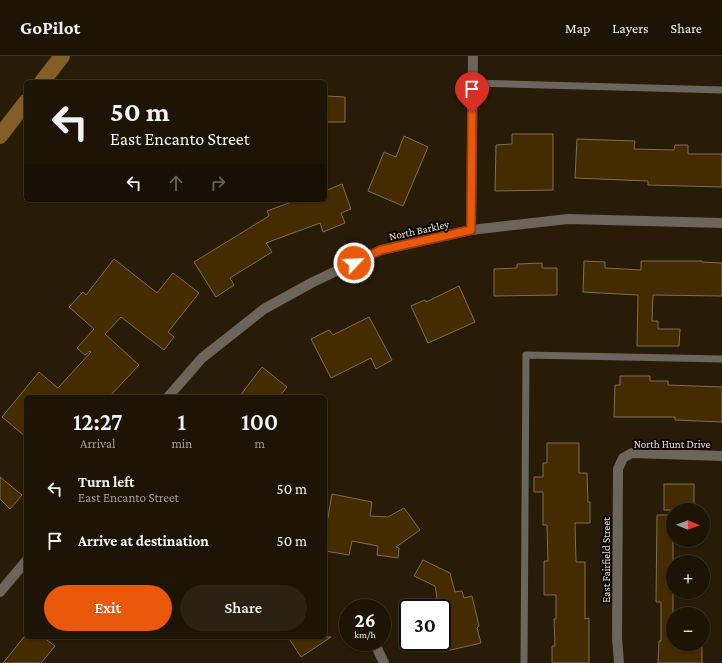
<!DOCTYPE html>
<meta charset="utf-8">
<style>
:root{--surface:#1e1405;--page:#2b2113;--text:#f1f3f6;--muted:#a19e9a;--line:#3c3327;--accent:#ea580c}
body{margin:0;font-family:"Crimson Pro",serif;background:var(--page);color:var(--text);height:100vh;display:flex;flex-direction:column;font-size:15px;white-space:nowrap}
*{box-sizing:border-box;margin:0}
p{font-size:13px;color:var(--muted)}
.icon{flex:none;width:22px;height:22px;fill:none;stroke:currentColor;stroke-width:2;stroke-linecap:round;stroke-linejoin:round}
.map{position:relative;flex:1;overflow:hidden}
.drawer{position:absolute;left:24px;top:339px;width:303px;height:244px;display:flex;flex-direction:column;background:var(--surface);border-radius:6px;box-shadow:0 1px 3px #0004,0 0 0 1px var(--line)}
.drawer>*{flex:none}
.top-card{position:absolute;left:24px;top:24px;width:303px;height:122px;border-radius:6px;box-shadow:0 1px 3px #0004,0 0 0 1px var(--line);background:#1e1405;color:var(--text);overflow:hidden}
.needle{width:26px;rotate:91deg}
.controls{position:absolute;left:666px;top:447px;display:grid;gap:8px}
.controls a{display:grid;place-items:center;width:44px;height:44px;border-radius:50%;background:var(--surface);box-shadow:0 1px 3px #0004,0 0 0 1px var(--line);font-size:20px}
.speed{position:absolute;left:339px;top:543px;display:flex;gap:8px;font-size:20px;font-weight:700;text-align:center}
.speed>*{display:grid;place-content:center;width:52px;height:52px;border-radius:50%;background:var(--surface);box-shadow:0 1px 3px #0004,0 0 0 1px var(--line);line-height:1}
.speed small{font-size:10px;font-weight:400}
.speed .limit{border:2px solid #111;border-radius:6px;background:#fff;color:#111}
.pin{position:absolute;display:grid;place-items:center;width:34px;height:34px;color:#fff;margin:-41px -17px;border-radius:50% 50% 50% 0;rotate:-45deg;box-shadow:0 0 4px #0007}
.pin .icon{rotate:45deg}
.me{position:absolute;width:44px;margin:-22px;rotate:65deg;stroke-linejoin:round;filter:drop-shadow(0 0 3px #0008)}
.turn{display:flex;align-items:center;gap:14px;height:84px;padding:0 20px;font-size:18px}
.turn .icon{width:52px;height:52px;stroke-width:2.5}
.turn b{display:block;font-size:28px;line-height:34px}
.lanes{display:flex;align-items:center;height:38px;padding:0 20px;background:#0003;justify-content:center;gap:20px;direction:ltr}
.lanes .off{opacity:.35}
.eta{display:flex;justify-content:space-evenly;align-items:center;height:68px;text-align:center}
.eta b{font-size:24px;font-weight:600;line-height:28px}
.primary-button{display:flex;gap:8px;margin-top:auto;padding:8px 20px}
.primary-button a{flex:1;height:46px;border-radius:24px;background:var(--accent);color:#fff;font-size:16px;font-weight:600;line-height:46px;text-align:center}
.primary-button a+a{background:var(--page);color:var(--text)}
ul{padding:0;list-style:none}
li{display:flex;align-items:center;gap:12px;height:52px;padding:0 20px}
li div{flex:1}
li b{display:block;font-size:15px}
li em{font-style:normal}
header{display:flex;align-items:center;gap:24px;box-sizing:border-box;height:56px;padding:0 20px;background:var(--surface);border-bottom:1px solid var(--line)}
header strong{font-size:19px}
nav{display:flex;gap:22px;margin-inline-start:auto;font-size:14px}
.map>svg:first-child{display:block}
</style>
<header>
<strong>GoPilot</strong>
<nav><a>Map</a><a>Layers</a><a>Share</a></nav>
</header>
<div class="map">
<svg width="722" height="607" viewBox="0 0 722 607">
<rect width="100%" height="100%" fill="#281b07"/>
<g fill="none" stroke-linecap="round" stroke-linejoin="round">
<!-- canal -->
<g stroke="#815f27" stroke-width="16">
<path d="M 42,26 L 62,0"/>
<path d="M 0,80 L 26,46"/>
</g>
</g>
<!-- building -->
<g fill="#442b00" stroke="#7e6e57">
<path d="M 326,40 L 345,41 L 345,66 L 325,66 Z"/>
<path d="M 512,78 L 553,78 L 553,134 L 495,135 L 496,89 L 512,88 Z"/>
<path d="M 404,80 L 428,91 L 403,150 L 368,135 L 384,96 L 396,101 Z"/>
<path d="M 577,83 L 635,85 L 634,93 L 674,94 L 675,89 L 688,89 L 688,98 L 722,98 L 722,131 L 648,129 L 648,125 L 575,122 Z"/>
<path d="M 342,128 L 351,153 L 341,157 L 345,167 L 323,176 L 320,167 L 266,187 L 272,196 L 230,222 L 234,229 L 216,241 L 194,206 L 269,160 L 267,155 L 297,144 L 325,144 L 325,135 Z"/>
<path d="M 114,203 L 157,237 L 173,217 L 199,237 L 168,276 L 174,281 L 164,294 L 121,261 L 105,278 L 139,309 L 109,341 L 26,341 L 26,381 L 2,361 L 39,316 L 58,332 L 91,296 L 90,295 L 85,299 L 77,292 L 94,273 L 69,251 L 83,236 L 86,239 Z"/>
<path d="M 584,205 L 605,206 L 605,212 L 641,214 L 641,205 L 702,205 L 702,206 L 722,207 L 722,240 L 653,239 L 652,265 L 658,265 L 658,273 L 680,273 L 679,290 L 637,290 L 638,239 L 583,236 Z"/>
<path d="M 542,207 L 542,212 L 557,212 L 557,239 L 494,240 L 494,213 L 517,212 L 517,208 Z"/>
<path d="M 459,230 L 475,266 L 428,287 L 411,250 L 425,244 L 426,246 Z"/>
<path d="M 369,261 L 392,304 L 376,313 L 371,302 L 331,322 L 311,283 L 329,274 L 333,279 Z"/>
<path d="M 262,311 L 287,331 L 279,341 L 239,341 Z"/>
<path d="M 620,320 L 650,320 L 650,325 L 668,325 L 668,329 L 722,331 L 722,366 L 675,364 L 675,361 L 614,361 L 615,329 L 620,329 Z"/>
<path d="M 547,387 L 579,387 L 579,417 L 587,417 L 588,446 L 590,446 L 590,467 L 575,467 L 576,506 L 585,506 L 585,563 L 589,562 L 589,607 L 552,607 L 552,590 L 555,590 L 554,563 L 556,563 L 556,539 L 544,539 L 544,505 L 548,505 L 547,469 L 543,469 L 543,436 L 534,436 L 534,421 L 543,421 L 543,407 L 547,407 Z"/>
<path d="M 0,421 L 22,439 L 10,453 L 0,443 Z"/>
<rect x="664" y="428" width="30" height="26"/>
<path d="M 332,438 L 372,446 L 370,460 L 388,461 L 404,452 L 420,474 L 396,491 L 399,492 L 398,502 L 377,499 L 378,490 L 352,485 L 349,499 L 325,495 L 325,479 Z"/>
<path d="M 657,459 L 673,459 L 673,588 L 696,588 L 696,591 L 702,591 L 702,607 L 658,607 L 659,585 L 661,585 L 661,546 L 656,546 Z"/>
<path d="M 423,504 L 450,517 L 455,536 L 462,535 L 464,542 L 472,540 L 479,570 L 477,572 L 481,587 L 442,596 L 442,552 L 437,552 L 435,544 L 437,541 L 435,530 L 414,520 Z"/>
<path d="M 24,581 L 43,581 L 55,590 L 41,607 L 3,607 Z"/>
<path d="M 288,581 L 331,581 L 301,601 Z"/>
</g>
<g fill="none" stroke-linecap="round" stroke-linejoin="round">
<!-- lane -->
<g stroke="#6c655b" stroke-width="7">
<path d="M 473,27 L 722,34"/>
<path d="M 524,607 L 526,299 L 722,303"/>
</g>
<!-- street -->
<g stroke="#6c655b" stroke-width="10">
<path d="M 471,174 L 473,0"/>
<path d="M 168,341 L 202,302 L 264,253 L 313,226 L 381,194 L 471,174 L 568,163 L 722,167"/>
<path d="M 0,536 L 26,505"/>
<path d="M 374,586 L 384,607"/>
<path d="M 619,607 L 617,582 L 618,413 L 623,402 L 632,397 L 722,400"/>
</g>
</g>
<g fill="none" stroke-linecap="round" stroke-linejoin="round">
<defs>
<path id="route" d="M 354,207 L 381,194 L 471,174 L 472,57"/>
</defs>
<!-- route casing -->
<use href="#route" stroke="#983908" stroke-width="10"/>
<!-- route -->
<use href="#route" stroke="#ea580c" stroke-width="7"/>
</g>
<g text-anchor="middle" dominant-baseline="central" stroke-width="4" stroke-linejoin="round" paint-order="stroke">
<!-- street labels -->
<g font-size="11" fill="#e9e1d4" stroke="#0c0702">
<text transform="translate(419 174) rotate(-12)">North Barkley</text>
<text x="672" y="388">North Hunt Drive</text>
<text transform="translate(606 504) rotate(-90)">East Fairfield Street</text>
</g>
</g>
</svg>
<div class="controls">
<a><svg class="needle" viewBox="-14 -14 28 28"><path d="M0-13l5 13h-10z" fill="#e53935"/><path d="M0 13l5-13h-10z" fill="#a19e9a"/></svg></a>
<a>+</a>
<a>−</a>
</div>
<div class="speed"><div>26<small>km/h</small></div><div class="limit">30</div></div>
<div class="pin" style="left:472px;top:57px;background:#d93025"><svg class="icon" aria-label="arrive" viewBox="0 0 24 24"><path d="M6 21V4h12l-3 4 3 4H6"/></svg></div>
<svg class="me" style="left:354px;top:207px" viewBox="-20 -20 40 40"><circle r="17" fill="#ea580c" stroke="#fff" stroke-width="3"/><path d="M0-11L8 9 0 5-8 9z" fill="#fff"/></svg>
<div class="top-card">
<div class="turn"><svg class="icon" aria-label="left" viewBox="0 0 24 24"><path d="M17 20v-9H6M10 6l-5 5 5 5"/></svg><div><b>50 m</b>East Encanto Street</div></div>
<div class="lanes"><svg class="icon" aria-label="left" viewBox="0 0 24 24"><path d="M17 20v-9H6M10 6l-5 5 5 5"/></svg><svg class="icon off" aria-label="ahead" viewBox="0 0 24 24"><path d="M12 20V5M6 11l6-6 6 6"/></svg><svg class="icon off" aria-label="right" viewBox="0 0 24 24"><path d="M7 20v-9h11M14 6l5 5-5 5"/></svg></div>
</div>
<section class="drawer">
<div class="eta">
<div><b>12:27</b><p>Arrival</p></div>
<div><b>1</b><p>min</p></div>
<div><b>100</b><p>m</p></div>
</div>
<ul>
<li><svg class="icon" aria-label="left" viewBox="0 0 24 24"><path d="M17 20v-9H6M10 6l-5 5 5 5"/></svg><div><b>Turn left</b><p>East Encanto Street</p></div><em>50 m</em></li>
<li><svg class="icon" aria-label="arrive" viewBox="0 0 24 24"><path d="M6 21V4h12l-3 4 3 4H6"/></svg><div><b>Arrive at destination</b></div><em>50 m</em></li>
</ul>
<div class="primary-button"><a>Exit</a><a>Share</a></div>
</section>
</div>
